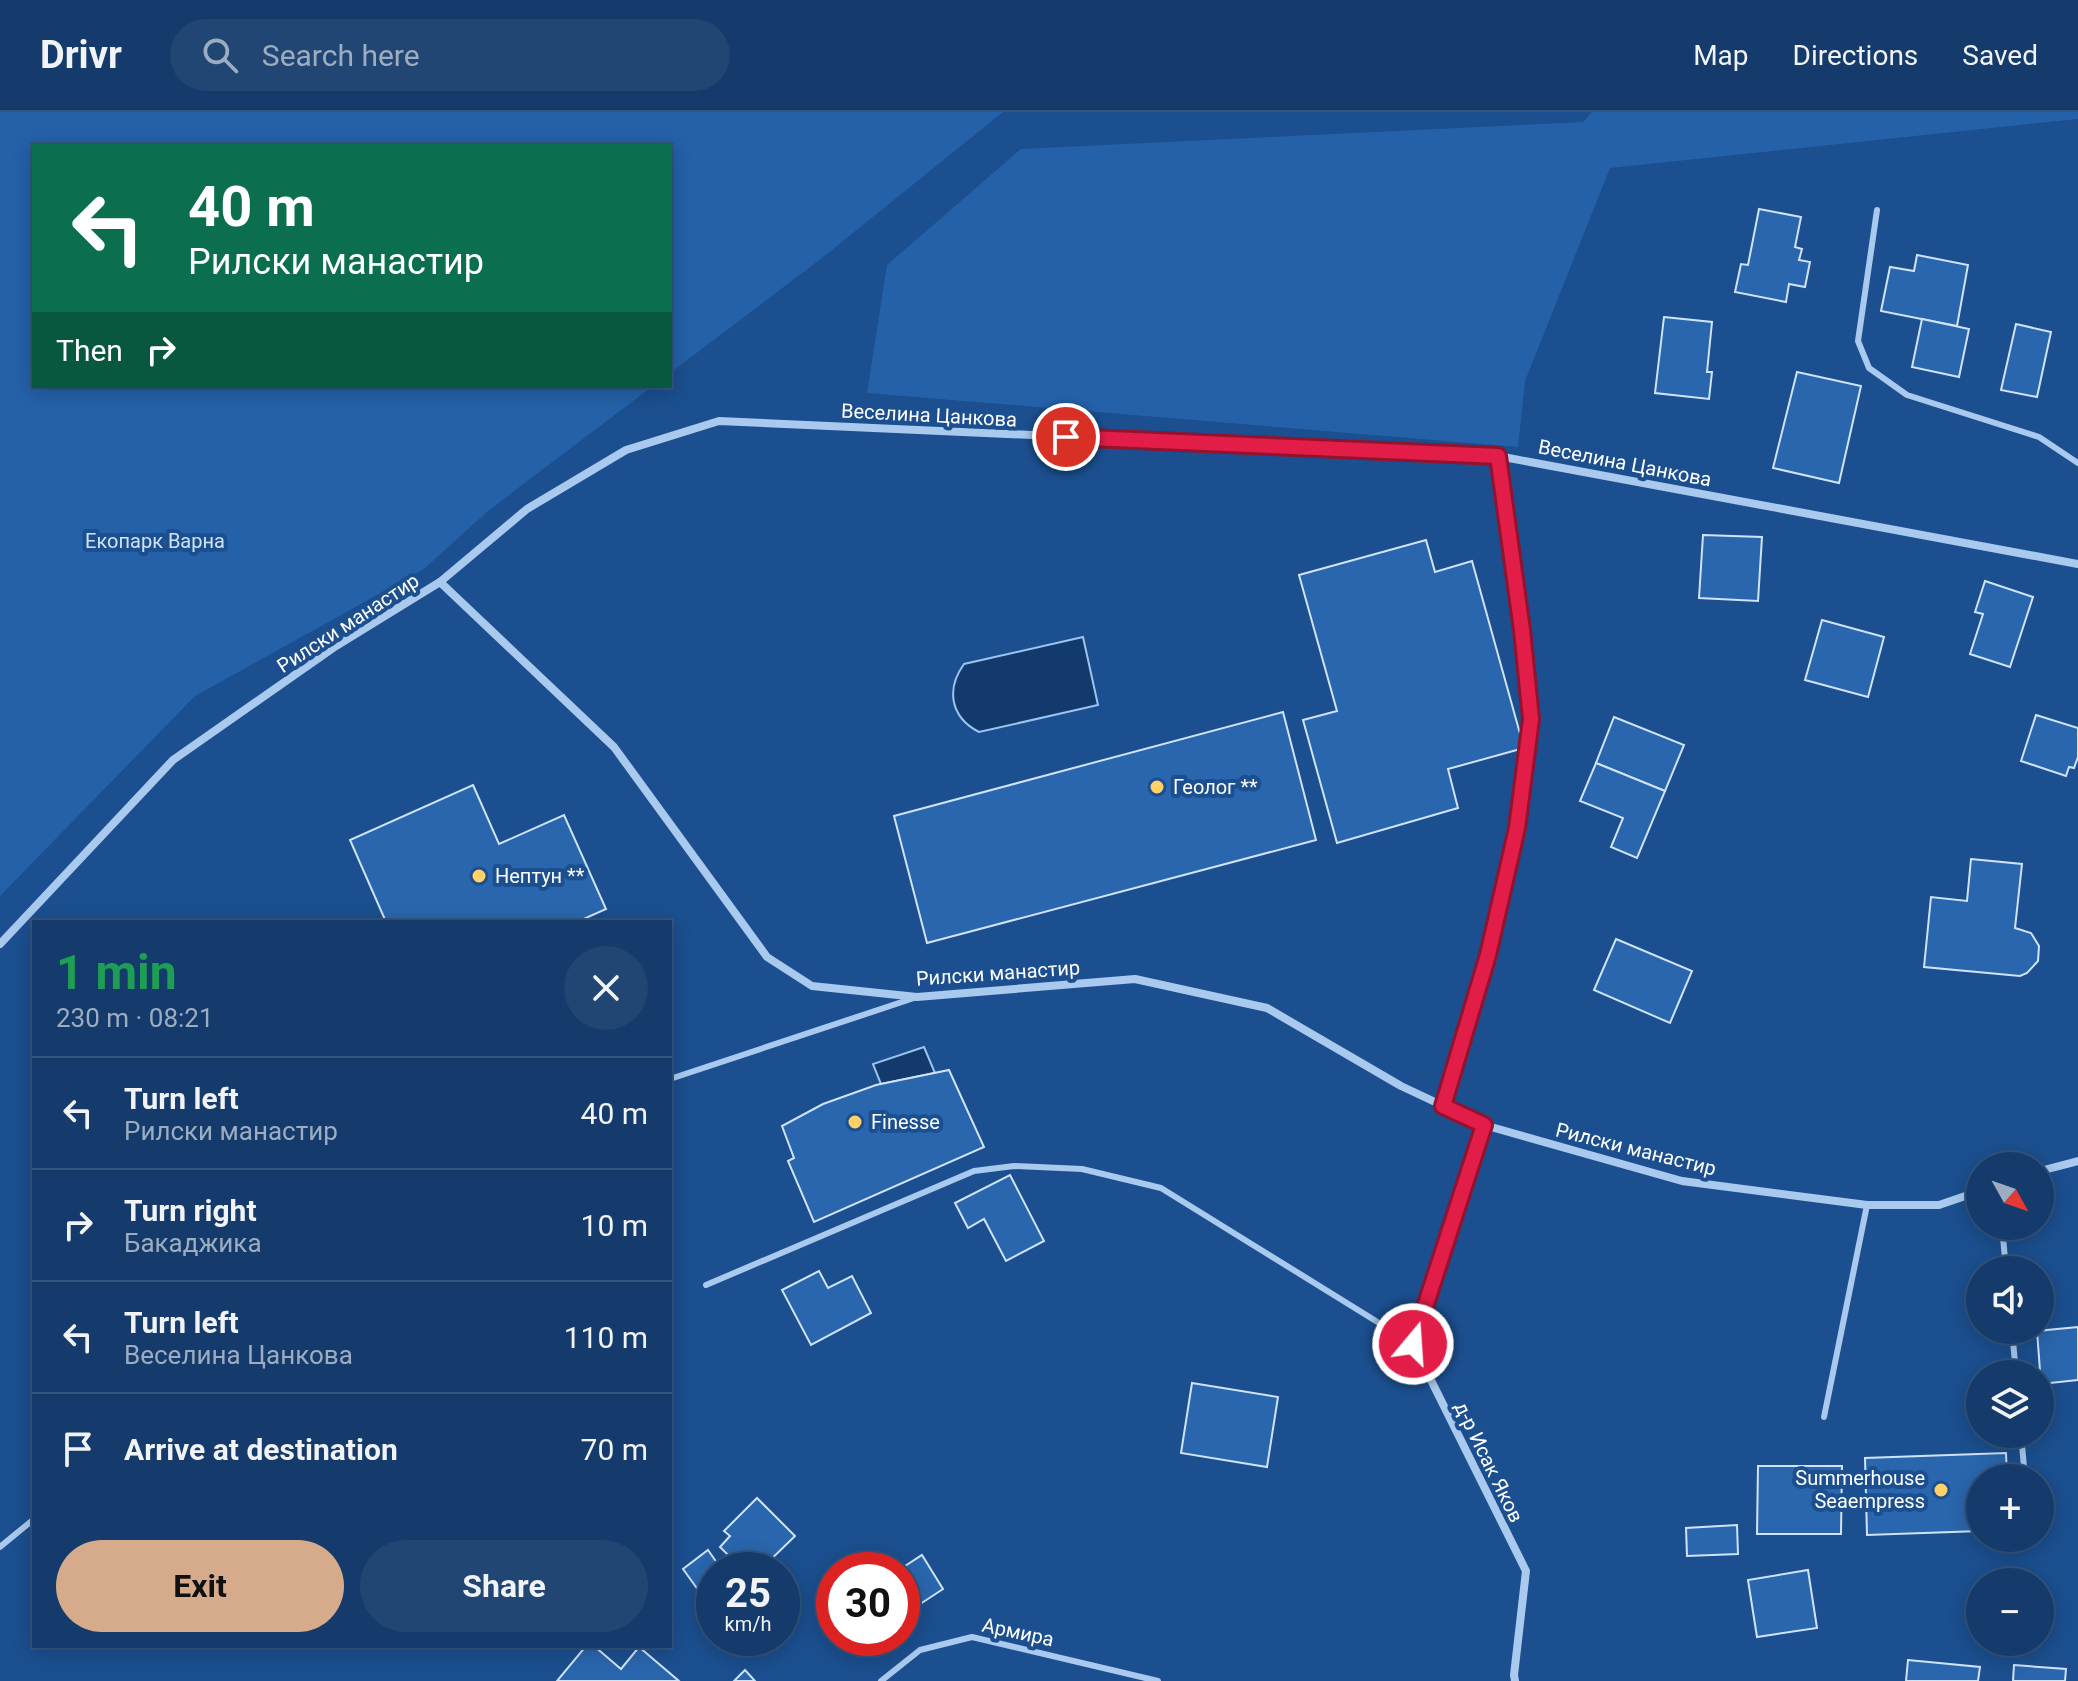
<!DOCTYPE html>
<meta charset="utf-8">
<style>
:root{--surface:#143b6b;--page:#214673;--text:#f1f3f6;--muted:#9dadc1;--line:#33557e;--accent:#d6ab8b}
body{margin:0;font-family:Roboto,sans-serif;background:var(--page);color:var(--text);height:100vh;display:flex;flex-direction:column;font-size:30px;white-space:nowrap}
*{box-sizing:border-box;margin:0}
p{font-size:26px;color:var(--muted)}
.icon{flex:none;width:44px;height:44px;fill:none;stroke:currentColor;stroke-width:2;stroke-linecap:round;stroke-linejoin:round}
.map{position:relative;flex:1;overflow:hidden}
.drawer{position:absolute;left:32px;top:808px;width:640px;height:728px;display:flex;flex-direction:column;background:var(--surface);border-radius:0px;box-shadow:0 4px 20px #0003,0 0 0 2px var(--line)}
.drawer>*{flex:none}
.top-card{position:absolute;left:32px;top:32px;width:640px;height:244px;border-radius:0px;box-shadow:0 4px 20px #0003,0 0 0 2px var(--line);background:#0b6e4f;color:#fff;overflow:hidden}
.needle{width:52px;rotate:130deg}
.tools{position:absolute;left:1966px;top:1040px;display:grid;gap:16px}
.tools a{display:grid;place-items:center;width:88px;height:88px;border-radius:50%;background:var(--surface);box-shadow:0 4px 20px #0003,0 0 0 2px var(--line);font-size:40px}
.speed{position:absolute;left:696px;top:1440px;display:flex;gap:16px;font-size:40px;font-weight:700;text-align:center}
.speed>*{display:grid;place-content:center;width:104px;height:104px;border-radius:50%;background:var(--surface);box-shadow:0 4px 20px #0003,0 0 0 2px var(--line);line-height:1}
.speed small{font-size:20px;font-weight:400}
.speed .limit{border:12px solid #d22;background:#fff;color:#111}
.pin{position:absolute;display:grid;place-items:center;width:68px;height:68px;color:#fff;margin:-34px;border:4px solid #fff;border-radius:50%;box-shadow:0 2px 8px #0007}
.me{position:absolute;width:88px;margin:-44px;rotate:18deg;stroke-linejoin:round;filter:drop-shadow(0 0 6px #0008)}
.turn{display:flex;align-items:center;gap:28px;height:168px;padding:0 24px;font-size:36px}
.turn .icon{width:104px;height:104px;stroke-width:2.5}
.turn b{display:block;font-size:56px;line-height:68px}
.then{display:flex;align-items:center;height:76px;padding:0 24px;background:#0003;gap:16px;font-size:30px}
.round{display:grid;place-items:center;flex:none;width:84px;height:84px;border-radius:42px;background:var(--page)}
.headline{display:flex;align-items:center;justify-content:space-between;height:136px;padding:0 24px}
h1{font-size:48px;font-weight:700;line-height:60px;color:#1e9e55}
.action{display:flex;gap:16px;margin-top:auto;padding:16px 24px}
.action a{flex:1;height:92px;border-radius:48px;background:var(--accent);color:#111;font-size:32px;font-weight:700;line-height:92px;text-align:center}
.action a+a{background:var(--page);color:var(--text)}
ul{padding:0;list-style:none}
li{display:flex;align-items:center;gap:24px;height:112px;padding:0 24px;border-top:2px solid var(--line)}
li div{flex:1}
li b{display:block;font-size:30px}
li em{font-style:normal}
header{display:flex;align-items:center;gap:48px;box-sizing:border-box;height:112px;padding:0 40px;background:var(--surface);border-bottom:2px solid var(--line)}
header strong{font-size:38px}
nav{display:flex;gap:44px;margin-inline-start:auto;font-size:28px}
.search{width:560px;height:72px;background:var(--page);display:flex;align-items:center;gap:20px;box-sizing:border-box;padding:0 28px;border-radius:44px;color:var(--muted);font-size:30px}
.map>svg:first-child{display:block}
</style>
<header>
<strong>Drivr</strong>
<div class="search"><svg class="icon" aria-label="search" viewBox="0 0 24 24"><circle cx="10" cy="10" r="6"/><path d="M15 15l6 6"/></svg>Search here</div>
<nav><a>Map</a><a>Directions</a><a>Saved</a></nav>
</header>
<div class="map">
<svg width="2078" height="1569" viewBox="0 0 2078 1569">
<rect width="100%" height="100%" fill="#1b4f8f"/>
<!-- green -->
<g fill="#2461a8">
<path d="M 0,0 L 1003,0 L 822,146 L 670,261 L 670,34 L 34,34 L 34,274 L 653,274 L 488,399 L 424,457 L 195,584 L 0,784 Z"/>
<path d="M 1592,0 L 2078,0 L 2078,7 L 1610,56 L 1525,269 L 1518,335 L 867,281 L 887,153 L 1021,37 L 1583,10 Z"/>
</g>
<!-- water -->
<g fill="#123a6d" stroke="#9cc4f0" stroke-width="2">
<path d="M 1083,525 L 1098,593 L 979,620 C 950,605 946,577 964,552 Z"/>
<path d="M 924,935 L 935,961 L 881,972 L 873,952 Z"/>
</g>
<!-- building -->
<g fill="#2a66ad" stroke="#cfe3fa" stroke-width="2">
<path d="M 1759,97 L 1801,105 L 1795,135 L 1802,137 L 1799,148 L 1810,150 L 1805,175 L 1789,172 L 1786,190 L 1735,180 L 1741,152 L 1748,153 Z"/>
<path d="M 1917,143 L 1968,153 L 1957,214 L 1881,199 L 1890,155 L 1914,159 Z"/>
<path d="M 1664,205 L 1712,210 L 1707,260 L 1712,260 L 1709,287 L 1655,281 Z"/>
<path d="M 1922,207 L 1969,217 L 1959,265 L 1912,255 Z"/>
<path d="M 2016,212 L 2051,220 L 2037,285 L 2001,278 Z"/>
<path d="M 1797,260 L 1861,274 L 1839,371 L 1773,356 Z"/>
<path d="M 1703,423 L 1762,425 L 1758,489 L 1699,486 Z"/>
<path d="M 1426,428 L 1435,460 L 1472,449 L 1524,636 L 1448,657 L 1458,696 L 1337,731 L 1303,608 L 1337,599 L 1299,463 Z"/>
<path d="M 1985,469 L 2033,485 L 2010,555 L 1970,542 L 1983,502 L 1975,500 Z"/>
<path d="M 1822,508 L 1884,525 L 1868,585 L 1805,568 Z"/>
<path d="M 1283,600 L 1316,728 L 927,831 L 894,704 Z"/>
<path d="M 2036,603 L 2078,616 L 2078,645 L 2074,656 L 2069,655 L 2066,664 L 2021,649 Z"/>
<path d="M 1614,605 L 1684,633 L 1665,679 L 1596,651 Z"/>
<path d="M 1596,651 L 1665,679 L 1637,746 L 1611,735 L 1623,706 L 1580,689 Z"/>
<path d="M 473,673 L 499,732 L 564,703 L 606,797 L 577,810 L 386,810 L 350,728 Z"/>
<path d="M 1971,747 L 2022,752 L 2015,816 L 2031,821 L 2039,834 L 2038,849 L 2027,861 L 2020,864 L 1924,855 L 1931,785 L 1967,789 Z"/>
<path d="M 1616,827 L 1692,859 L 1670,911 L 1594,878 Z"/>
<path d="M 949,958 L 984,1035 L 814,1110 L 788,1049 L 794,1046 L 782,1014 L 823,992 L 876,973 Z"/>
<path d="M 1010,1063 L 1044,1129 L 1006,1149 L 984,1107 L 968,1116 L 955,1091 Z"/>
<path d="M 819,1159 L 828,1176 L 852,1164 L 871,1201 L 811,1233 L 782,1178 Z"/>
<path d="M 2078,1215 L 2078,1268 L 2041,1272 L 2037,1219 Z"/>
<path d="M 1192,1271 L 1278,1285 L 1267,1355 L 1181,1341 Z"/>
<path d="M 2006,1341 L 2007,1366 L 1980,1366 L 1980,1419 L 1867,1423 L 1865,1346 Z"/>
<path d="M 1758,1354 L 1842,1354 L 1841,1422 L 1757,1422 Z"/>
<path d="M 757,1386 L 795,1424 L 760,1458 L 743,1458 L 720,1435 L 730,1424 L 724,1419 Z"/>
<path d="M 1737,1413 L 1738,1442 L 1687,1444 L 1686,1416 Z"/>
<path d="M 708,1438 L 722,1458 L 714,1458 L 714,1500 L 683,1457 Z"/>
<path d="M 922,1443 L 943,1477 L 905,1502 L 902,1498 L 902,1458 L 899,1458 Z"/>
<path d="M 1808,1458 L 1817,1516 L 1757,1525 L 1748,1468 Z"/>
<path d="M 586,1534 L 594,1534 L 621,1557 L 639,1535 L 679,1569 L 557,1569 Z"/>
<path d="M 1908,1548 L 1980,1555 L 1978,1569 L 1906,1569 Z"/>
<path d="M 2014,1553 L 2066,1557 L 2065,1569 L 2013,1569 Z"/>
<path d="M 745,1558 L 755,1569 L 734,1569 Z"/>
</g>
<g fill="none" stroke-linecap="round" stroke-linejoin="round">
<!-- service -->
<g stroke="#a9c9ee" stroke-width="6">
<path d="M 1877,98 L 1858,229 L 1869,256 L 1907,283 L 2039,325 L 2078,351"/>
<path d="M 670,967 L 914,886"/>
<path d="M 2002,1114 L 2006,1158"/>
<path d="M 706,1173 L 974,1059 L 1014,1054 L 1082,1057 L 1161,1076 L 1413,1232"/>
<path d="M 2012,1218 L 2016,1262"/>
<path d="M 1824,1305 L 1867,1093"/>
<path d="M 2021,1322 L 2025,1366"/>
<path d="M 0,1435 L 34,1407"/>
<path d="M 881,1569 L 920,1538 L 972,1525 L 1158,1569"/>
</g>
<!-- minor -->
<g stroke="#a9c9ee" stroke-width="8">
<path d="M 440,470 L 527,397 L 626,338 L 719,309 L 1498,344 L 2078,452"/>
<path d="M 0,832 L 173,648 L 336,534 L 440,470 L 614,635 L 767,845 L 812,874 L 917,885 L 1135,867 L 1267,896 L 1401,974 L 1484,1013 L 1682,1069 L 1867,1093 L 1939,1093 L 1980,1079"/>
<path d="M 1443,994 L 1488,843 L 1517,716 L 1531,607 L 1522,518 L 1498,344"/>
<path d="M 1484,1013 L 1413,1232 L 1526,1459 L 1514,1563 L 1515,1569"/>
<path d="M 2040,1059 L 2078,1049"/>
</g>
</g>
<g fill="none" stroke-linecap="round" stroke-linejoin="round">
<defs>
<path id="route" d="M 1066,325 L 1498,344 L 1522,518 L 1531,607 L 1517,716 L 1488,843 L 1443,994 L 1484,1013 L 1413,1232"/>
</defs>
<!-- route casing -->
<use href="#route" stroke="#92132f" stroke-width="20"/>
<!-- route -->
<use href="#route" stroke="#e11d48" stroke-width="14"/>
</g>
<!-- markers -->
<g fill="#ffd166" stroke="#1b4f8f" stroke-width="3">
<circle cx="1157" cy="675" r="8"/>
<circle cx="479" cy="764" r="8"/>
<circle cx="855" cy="1010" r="8"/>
<circle cx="1941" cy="1378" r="8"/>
</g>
<g text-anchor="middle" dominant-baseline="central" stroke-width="8" stroke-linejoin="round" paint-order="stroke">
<!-- street labels -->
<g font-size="20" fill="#fff" stroke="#1b4f8f">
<text transform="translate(929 303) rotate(3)">Веселина Цанкова</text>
<text transform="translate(1625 351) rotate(11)">Веселина Цанкова</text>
<text transform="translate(348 511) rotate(-33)">Рилски манастир</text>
<text transform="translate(998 861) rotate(-4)">Рилски манастир</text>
<text transform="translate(1636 1037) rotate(14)">Рилски манастир</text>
<text transform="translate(1489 1350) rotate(64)">д-р Исак Яков</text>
<text transform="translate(1018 1520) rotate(12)">Армира</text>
</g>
<!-- park labels -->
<g font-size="20" fill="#cfe3fa" stroke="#1b4f8f">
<text x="155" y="429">Екопарк Варна</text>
</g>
<!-- poi labels -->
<g font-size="20" fill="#fff" stroke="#1b4f8f" text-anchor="start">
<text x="1173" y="675">Геолог **</text>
<text x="495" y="764">Нептун **</text>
<text x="871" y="1010">Finesse</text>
<text x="1925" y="1366" text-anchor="end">Summerhouse<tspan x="1925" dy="23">Seaempress</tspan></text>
</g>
</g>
</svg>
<div class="tools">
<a><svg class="needle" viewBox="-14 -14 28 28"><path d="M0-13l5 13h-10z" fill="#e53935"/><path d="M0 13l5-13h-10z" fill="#9dadc1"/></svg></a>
<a><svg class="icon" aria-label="sound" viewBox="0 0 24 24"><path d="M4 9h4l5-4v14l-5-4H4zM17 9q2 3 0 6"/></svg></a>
<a><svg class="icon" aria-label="layers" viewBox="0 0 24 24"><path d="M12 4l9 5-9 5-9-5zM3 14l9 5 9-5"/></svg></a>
<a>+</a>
<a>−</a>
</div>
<div class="speed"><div>25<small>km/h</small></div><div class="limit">30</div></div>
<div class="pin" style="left:1066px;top:325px;background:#d93025"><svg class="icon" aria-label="arrive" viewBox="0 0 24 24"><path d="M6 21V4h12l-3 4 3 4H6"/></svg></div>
<svg class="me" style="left:1413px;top:1232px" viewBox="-20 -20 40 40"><circle r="17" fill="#e11d48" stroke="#fff" stroke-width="3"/><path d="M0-11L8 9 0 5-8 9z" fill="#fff"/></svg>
<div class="top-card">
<div class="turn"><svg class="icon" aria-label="left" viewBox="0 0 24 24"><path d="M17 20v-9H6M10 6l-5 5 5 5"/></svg><div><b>40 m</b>Рилски манастир</div></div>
<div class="then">Then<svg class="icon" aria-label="right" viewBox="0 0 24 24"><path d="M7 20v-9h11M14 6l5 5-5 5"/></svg></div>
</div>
<section class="drawer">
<div class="headline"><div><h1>1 min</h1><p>230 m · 08:21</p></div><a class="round"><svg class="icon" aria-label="close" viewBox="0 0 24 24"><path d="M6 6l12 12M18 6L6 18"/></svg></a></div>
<ul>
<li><svg class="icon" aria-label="left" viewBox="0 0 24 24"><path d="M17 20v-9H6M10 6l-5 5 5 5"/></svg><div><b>Turn left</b><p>Рилски манастир</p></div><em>40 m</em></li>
<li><svg class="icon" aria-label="right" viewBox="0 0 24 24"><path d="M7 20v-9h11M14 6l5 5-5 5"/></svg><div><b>Turn right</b><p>Бакаджика</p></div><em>10 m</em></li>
<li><svg class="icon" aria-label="left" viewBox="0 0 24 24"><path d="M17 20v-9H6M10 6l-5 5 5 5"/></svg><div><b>Turn left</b><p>Веселина Цанкова</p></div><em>110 m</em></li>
<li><svg class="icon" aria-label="arrive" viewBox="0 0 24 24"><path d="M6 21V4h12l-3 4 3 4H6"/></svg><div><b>Arrive at destination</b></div><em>70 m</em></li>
</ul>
<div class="action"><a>Exit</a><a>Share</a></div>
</section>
</div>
